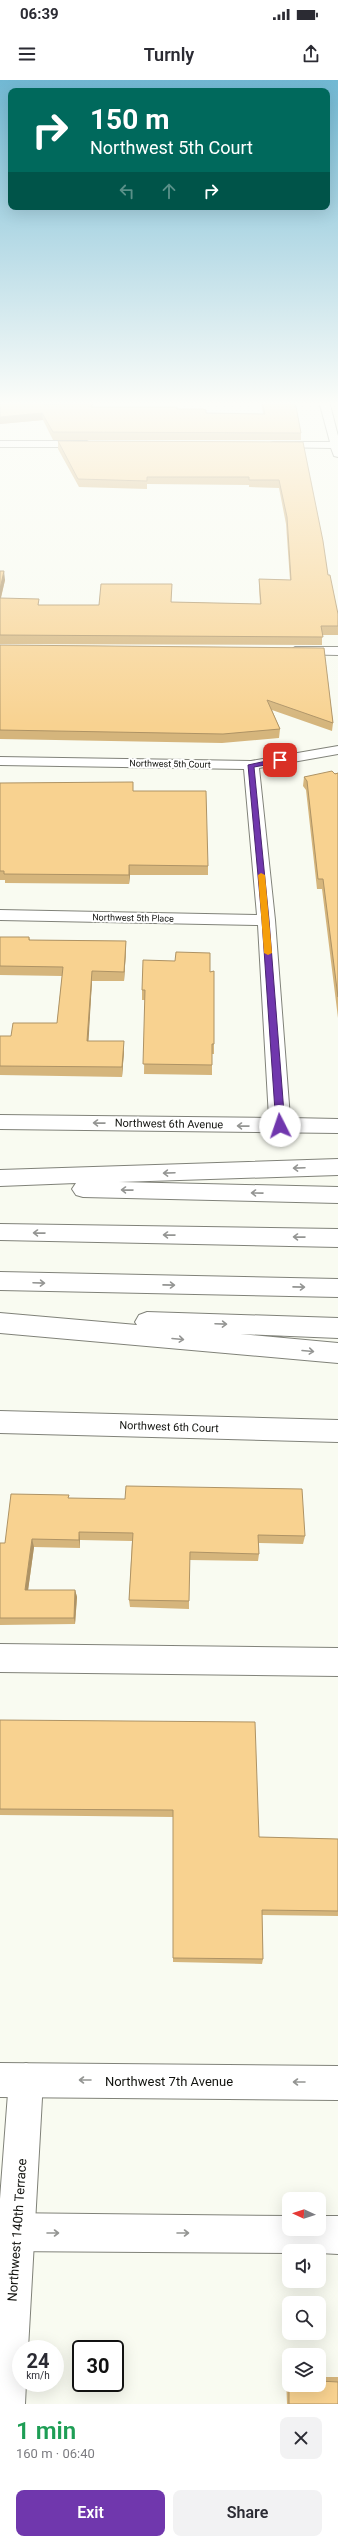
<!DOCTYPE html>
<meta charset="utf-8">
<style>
:root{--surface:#fff;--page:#f2f2f3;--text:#2b2b33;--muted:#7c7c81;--accent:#7037ad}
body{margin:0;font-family:Roboto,sans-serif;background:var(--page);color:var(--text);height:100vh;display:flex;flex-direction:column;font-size:15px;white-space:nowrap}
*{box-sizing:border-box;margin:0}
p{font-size:13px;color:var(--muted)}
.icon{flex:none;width:22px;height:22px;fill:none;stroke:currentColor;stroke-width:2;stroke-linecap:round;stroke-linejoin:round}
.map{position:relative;height:2324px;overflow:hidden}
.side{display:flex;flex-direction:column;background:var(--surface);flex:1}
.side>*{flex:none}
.top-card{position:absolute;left:8px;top:8px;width:322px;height:122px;border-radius:8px;box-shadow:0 4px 16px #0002;background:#00695c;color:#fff;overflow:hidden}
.needle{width:26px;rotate:273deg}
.tools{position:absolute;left:282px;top:2112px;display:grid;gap:8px}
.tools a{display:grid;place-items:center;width:44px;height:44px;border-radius:8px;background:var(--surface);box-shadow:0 4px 16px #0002;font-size:20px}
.speed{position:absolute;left:12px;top:2260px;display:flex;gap:8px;font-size:20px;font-weight:700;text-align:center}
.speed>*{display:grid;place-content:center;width:52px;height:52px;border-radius:50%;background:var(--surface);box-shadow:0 4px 16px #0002;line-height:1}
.speed small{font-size:10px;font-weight:400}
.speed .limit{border:2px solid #111;border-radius:6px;background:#fff;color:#111}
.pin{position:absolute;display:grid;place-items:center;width:34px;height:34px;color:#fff;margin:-17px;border-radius:8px;box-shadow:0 2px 6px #0006}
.me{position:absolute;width:44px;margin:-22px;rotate:356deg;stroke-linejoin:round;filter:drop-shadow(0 0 3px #0008)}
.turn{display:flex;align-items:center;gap:14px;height:84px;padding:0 16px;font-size:18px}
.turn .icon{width:52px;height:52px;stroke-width:2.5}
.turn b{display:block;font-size:28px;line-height:34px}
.lanes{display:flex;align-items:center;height:38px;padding:0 16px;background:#0003;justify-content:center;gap:20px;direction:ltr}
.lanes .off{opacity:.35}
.round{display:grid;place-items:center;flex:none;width:42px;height:42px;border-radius:8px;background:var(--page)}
.summary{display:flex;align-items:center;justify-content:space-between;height:68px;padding:0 16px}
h1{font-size:24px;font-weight:600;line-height:30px;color:#1e9e55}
.action{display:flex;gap:8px;margin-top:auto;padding:8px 16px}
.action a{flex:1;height:46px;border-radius:8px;background:var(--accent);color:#fff;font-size:16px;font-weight:600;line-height:46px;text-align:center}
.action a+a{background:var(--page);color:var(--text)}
.status{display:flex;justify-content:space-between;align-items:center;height:28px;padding:0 20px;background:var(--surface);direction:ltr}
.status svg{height:11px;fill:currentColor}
header{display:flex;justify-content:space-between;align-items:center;height:52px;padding:0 16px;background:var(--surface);font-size:18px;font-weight:600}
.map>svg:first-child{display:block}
</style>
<div class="status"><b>06:39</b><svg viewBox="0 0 49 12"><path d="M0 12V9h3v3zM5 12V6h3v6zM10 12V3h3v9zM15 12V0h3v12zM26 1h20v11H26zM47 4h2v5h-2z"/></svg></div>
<header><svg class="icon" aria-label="menu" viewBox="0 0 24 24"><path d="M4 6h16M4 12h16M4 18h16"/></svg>Turnly<svg class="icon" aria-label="share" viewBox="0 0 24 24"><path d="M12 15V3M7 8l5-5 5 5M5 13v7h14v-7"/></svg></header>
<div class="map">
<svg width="338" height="2324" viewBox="0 0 338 2324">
<rect width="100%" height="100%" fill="#f9fbf1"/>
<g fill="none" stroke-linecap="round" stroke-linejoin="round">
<defs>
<g id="minor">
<path d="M 319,321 L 329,321 L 338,356 L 338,377 L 334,376 L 331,368 L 270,367 L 270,363 L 273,362 L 330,362 Z"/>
<path d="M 0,361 L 87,361 L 92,364 L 87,367 L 0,367 Z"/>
<path d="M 295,567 L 338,567 L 338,575 L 290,574 L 289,571 Z"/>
<path d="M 338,666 L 338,674 L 259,688 L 275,840 L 290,1038 L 338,1039 L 338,1053 L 0,1049 L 0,1035 L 269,1038 L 258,845 L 0,840 L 0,830 L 257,835 L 244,689 L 0,685 L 0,677 L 251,681 Z"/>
<path d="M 0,1331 L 338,1340 L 338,1362 L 0,1353 Z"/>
<path d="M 0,1564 L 338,1568 L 338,1596 L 0,1592 Z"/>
<path d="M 26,1983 L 38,1988 L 43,2000 L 28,2269 L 21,2269 L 21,2303 L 26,2303 L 25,2324 L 0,2324 L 0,2119 L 9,2000 L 14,1988 Z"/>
</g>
<g id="major">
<path d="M 0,1983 L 338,1986 L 338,2020 L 0,2017 Z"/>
<path d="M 0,2133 L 289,2136 L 289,2149 L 319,2149 L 319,2136 L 338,2136 L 338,2174 L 319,2173 L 319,2171 L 289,2171 L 289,2173 L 0,2171 Z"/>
</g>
<g id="highway">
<path d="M 338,1079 L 338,1095 L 119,1102 L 338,1107 L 338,1123 L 83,1117 L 76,1115 L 72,1109 L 76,1103 L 0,1106 L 0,1090 Z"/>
<path d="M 0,1144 L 338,1149 L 338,1167 L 0,1160 Z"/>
<path d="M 0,1192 L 338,1199 L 338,1217 L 0,1210 Z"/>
<path d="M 147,1232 L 338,1238 L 338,1258 L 240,1254 L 338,1263 L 338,1283 L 0,1253 L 0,1233 L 137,1245 L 135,1242 L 139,1235 Z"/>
</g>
</defs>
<!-- minor casing -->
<use href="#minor" stroke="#808279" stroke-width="2"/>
<!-- major casing -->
<use href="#major" stroke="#808279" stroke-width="2"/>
<!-- highway casing -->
<use href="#highway" stroke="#808279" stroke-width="2"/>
<!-- minor -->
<use href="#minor" fill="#fff" fill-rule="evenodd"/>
<!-- major -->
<use href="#major" fill="#fff" fill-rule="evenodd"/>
<!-- highway -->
<use href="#highway" fill="#fff" fill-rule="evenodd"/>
</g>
<!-- wall -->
<g fill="#d5b57c">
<path d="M 0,321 L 44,325 L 93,321 L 93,327 L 177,329 L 206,333 L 263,334 L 261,321 L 295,321 L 301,353 L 301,360 L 53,360 L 43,340 L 0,344 Z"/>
<path d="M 58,361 L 303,362 L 328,495 L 338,534 L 338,555 L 322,555 L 322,565 L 0,564 L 0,491 L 5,500 L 1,518 L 39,525 L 99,525 L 172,522 L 260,524 L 259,507 L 259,499 L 290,500 L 286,444 L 279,408 L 249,407 L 249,405 L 147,404 L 147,409 L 79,407 L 58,369 Z"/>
<path d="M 0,565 L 324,568 L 333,643 L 332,651 L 272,630 L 280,649 L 279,658 L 222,663 L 0,659 Z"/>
<path d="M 338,693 L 338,938 L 322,809 L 317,809 L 306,710 L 303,706 L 304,697 Z"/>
<path d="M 0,703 L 134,711 L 208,786 L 208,795 L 130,795 L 129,804 L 5,803 L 5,800 L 0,800 Z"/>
<path d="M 0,857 L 29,857 L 30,860 L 126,861 L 126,870 L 124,901 L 92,901 L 88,961 L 124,971 L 122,997 L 0,995 L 0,956 L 11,956 L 57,943 L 62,896 L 0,895 Z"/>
<path d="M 210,892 L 214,964 L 214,974 L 212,974 L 212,995 L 144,994 L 145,920 L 142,920 L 142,910 Z"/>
<path d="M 69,1418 L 305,1456 L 303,1464 L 259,1463 L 259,1474 L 258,1481 L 189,1480 L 189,1529 L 130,1527 L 129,1520 L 132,1461 L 80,1460 L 80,1468 L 34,1467 L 28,1510 L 75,1510 L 77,1517 L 75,1544 L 0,1545 L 0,1464 L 5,1463 Z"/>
<path d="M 0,1640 L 259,1757 L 338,1759 L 338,1836 L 262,1835 L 263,1879 L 262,1884 L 173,1882 L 173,1737 L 0,1735 Z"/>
<path d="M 286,2296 L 289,2296 L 289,2305 L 319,2305 L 319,2297 L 338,2297 L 338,2324 L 287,2324 Z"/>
</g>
<!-- shaded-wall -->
<g fill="#ae9365">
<path d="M 42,333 L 43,340 L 0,344 L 0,337 Z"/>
<path d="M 4,491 L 5,500 L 0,521 L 0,509 Z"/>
<path d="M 129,785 L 130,795 L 129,804 Z"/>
<path d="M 126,861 L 126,870 L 124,901 L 124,892 Z"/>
<path d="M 92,891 L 92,901 L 88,970 L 87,961 Z"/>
<path d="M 124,961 L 124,971 L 122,997 L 122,987 Z"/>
<path d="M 79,1452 L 80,1460 L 80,1468 L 79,1460 Z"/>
<path d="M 32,1459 L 34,1467 L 27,1518 L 25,1510 Z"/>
<path d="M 75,1510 L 77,1517 L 75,1544 L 74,1538 Z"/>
</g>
<!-- building -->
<g fill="#f8d290" stroke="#ae9365">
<path d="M 0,321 L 42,321 L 44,325 L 93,321 L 91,327 L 177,327 L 177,329 L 203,329 L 206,330 L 206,333 L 265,334 L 262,321 L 295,321 L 301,353 L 53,352 L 42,333 L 0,337 Z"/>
<path d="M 58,361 L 303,362 L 323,461 L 328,495 L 330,495 L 338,534 L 338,546 L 321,546 L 323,557 L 0,555 L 0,518 L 39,519 L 38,525 L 99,525 L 101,504 L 172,504 L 171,522 L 261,524 L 259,499 L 291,500 L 287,437 L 279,400 L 249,400 L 249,397 L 147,397 L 147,401 L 78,399 Z"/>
<path d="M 0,491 L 4,491 L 0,509 Z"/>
<path d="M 0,565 L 324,568 L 333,643 L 267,620 L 280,649 L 223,654 L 0,650 Z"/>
<path d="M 332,691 L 335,694 L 338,693 L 338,917 L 323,799 L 318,799 L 307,701 L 304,697 Z"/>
<path d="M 133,702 L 133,711 L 206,711 L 208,786 L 129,785 L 129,795 L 4,794 L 4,791 L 0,791 L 0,703 Z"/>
<path d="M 0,857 L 29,857 L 29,860 L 126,861 L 124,892 L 92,891 L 87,961 L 124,961 L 122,987 L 0,986 L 0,956 L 11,956 L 13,943 L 57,943 L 63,887 L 0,886 Z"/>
<path d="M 176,872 L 210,873 L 210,892 L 214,891 L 214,964 L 212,964 L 212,985 L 143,984 L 145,910 L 142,910 L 143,880 L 175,881 Z"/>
<path d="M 126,1406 L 302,1409 L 305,1456 L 258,1455 L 259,1474 L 190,1472 L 189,1521 L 129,1520 L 133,1453 L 79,1452 L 79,1460 L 32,1459 L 25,1510 L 75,1510 L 74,1538 L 0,1538 L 0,1463 L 5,1463 L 11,1414 L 69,1415 L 68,1418 L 125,1419 Z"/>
<path d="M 0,1640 L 255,1642 L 259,1757 L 338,1759 L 338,1831 L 262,1830 L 263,1879 L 173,1878 L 173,1730 L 0,1729 Z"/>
<path d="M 289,2300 L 289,2305 L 319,2305 L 319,2301 L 338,2302 L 338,2324 L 289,2324 Z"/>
</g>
<!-- one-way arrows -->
<defs><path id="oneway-shaft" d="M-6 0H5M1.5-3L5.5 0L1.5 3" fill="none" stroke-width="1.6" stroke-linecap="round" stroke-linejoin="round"/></defs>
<g stroke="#949593">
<use href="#oneway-shaft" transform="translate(99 1043) rotate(-179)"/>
<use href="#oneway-shaft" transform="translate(243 1046) rotate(-179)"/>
<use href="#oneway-shaft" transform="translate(299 1088) rotate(178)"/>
<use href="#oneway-shaft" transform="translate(169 1093) rotate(178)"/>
<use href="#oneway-shaft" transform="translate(127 1110) rotate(-179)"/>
<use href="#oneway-shaft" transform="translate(257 1113) rotate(-179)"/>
<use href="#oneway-shaft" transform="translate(39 1153) rotate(-179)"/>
<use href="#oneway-shaft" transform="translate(169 1155) rotate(-179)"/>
<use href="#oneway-shaft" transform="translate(299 1157) rotate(-179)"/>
<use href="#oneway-shaft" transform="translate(39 1203) rotate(2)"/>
<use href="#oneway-shaft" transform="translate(169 1205) rotate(1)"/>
<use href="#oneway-shaft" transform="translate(299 1207) rotate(1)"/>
<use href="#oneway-shaft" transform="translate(221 1244) rotate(2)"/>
<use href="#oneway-shaft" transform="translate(178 1259) rotate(5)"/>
<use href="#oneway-shaft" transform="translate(308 1271) rotate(5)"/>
<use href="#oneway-shaft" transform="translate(85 2000) rotate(-180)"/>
<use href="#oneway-shaft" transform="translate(299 2002) rotate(-180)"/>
<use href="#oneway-shaft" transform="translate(53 2153)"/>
<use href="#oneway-shaft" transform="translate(183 2153)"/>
</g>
<!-- sky -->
<linearGradient id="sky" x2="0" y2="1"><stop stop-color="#71b8d3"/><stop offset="0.5" stop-color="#fcfdf9"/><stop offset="1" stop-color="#fcfdf9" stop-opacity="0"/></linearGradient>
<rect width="338" height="646" fill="url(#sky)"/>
<!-- route -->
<path fill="#7037ad" stroke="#492470" d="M 280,678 L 282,682 L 254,687 L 269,840 L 285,1046 L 280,1049 L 276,1046 L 262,840 L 248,685 Z"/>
<!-- slow -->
<path fill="#f59e0b" d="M 261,793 L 265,795 L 272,873 L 268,875 L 264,873 L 258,795 Z"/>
<g text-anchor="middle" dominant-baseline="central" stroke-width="4" stroke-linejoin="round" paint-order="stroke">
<!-- far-street labels -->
<g font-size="9" fill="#12130f" stroke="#fff">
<text transform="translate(170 684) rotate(1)">Northwest 5th Court</text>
<text transform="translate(133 838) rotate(1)">Northwest 5th Place</text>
</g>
<!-- street labels -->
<g font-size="11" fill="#12130f" stroke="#fff">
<text transform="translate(169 1044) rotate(1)">Northwest 6th Avenue</text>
<text transform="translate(169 1347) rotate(2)">Northwest 6th Court</text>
</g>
<!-- near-street labels -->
<g font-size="13" fill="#12130f" stroke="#fff">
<text x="169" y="2001">Northwest 7th Avenue</text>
<text transform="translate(17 2150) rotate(-86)">Northwest 140th Terrace</text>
</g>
</g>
</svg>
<div class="tools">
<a><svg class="needle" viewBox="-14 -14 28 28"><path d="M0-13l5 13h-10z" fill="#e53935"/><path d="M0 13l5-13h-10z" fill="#7c7c81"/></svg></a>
<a><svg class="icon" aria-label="sound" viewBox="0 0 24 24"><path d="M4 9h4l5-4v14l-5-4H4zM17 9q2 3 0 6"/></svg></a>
<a><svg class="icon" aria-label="search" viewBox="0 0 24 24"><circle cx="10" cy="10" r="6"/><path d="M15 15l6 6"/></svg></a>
<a><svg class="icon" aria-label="layers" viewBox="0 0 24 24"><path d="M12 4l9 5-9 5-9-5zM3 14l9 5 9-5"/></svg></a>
</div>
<div class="speed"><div>24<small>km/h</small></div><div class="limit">30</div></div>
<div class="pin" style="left:280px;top:680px;background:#d93025"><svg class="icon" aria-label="arrive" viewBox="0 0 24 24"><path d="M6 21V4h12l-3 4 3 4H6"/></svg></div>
<svg class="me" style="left:280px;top:1046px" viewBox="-20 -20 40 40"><circle r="19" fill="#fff"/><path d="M0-13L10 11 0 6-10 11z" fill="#7037ad"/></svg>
<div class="top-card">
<div class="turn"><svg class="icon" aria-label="right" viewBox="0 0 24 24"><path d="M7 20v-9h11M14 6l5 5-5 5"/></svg><div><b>150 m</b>Northwest 5th Court</div></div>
<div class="lanes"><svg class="icon off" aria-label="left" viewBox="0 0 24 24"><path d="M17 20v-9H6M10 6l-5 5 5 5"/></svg><svg class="icon off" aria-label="ahead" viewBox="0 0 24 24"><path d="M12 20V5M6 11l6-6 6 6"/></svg><svg class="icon" aria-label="right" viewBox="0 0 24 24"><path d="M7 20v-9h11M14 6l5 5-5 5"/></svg></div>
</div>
</div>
<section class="side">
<div class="summary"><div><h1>1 min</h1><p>160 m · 06:40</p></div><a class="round"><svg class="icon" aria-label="close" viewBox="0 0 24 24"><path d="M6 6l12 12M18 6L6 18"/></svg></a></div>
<div class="action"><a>Exit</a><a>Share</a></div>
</section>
